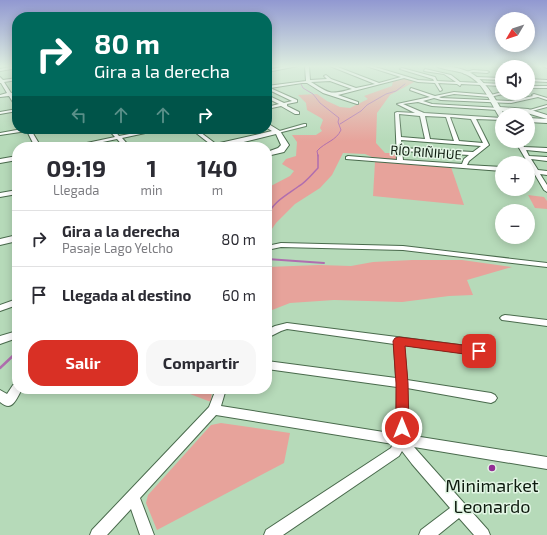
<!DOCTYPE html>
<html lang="es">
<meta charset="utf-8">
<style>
:root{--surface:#fff;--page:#f7f7f7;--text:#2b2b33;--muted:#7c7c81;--line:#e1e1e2;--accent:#d93025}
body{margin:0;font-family:"Exo 2",sans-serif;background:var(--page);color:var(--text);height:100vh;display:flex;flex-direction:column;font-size:15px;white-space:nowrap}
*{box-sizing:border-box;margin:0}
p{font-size:13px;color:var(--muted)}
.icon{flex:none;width:22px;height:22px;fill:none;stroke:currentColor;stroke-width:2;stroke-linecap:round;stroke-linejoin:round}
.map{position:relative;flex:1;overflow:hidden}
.sheet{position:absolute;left:12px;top:142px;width:260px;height:252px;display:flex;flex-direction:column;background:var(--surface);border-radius:16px;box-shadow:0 2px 10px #0003}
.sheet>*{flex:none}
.banner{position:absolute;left:12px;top:12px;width:260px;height:122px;border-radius:16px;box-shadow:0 2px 10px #0003;background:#00695c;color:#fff;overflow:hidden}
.needle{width:26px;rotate:231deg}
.fabs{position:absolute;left:495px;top:12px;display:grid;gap:8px}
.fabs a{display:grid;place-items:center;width:40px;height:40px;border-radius:50%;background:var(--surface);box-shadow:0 2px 10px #0003;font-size:20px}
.pin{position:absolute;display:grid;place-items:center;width:34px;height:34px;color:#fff;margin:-17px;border-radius:8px;box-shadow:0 2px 6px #0006}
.me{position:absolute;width:44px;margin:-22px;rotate:0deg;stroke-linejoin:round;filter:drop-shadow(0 0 3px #0008)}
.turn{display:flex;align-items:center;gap:14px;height:84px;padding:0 16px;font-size:18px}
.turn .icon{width:52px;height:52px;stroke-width:2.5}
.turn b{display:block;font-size:28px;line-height:34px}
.lanes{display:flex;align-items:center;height:38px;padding:0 16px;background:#0003;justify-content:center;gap:20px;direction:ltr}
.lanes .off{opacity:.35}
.eta{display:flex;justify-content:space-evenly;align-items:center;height:68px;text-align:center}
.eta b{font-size:24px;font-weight:700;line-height:28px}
.primary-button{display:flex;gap:8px;margin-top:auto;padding:8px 16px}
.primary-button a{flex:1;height:46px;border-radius:16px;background:var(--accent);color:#fff;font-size:16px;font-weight:700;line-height:46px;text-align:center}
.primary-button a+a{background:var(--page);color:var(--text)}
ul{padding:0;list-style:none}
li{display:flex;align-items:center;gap:12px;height:56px;padding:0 16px;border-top:1px solid var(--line)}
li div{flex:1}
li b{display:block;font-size:15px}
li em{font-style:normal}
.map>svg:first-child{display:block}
</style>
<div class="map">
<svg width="547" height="535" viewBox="0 0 547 535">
<rect width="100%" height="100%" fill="#b6dab9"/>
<!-- green -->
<g fill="#e7a39b">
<path d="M 403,78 L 416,81 L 390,95 L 377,113 L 376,143 L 385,153 L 395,153 L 397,156 L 397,160 L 372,157 L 365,154 L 343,153 L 332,175 L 320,188 L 295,204 L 276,223 L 267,236 L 267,188 L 290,176 L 294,171 L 282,164 L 286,159 L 296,156 L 297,142 L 292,135 L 316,135 L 322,131 L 320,128 L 323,120 L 321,118 L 307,110 L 306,103 L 298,95 L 317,94 L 327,101 L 340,107 L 350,108 L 368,99 L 364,96 L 392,86 L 393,81 Z"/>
<path d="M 375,162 L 451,167 L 464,205 L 373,196 Z"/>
<path d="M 528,195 L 544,197 L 547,201 L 547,209 L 535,208 Z"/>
<path d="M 412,260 L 462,260 L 512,267 L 467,280 L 473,295 L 449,296 L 402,302 L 334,300 L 290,303 L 267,312 L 267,267 L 319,265 L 351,266 L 373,262 Z"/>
<path d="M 157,389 L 212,389 L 211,402 L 190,394 Z"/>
<path d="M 221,423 L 290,433 L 284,463 L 157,530 L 146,503 L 148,495 L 211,425 Z"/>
</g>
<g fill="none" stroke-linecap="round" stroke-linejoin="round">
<!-- stream-far3 -->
<g stroke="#b06eaf" stroke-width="1">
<path d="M 301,84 L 303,88 L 313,94 L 320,103 L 339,118 L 338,122 L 341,130 C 336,141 325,142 317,151 L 318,156"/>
<path d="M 340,124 L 361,111 L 367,105 L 386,94 L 396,91 L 405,84"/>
</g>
<!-- stream-far2 -->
<path stroke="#b06eaf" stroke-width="1.5" d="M 267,217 C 272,202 287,195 299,186 C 306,182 312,174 318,168 L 318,155"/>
<!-- stream-far1 -->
<path stroke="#b06eaf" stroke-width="2" d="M 267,259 L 324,263"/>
<!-- stream -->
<path stroke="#b06eaf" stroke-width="2.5" d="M 0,368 L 17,352"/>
<defs>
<g id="minor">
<path d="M 15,66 L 17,66 L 17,68 L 0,71 L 0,69 Z"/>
<path d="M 305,66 L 309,66 L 310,80 L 327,79 L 324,76 L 326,75 L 331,79 L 356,88 L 375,84 L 330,66 L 335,66 L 379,83 L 401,77 L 366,66 L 372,66 L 418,80 L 434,81 L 433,79 L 400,69 L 402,68 L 435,77 L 437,81 L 456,82 L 444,74 L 424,71 L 425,69 L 451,75 L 460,82 L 502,84 L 502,86 L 461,84 L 460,86 L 457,84 L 438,83 L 442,90 L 440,91 L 435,83 L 418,82 L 404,78 L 338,95 L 358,102 L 358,104 L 357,104 L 323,93 L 307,83 L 302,83 L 270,88 L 297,100 L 297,102 L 287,104 L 287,106 L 299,112 L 299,114 L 295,114 L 281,106 L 267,109 L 267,107 L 279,104 L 267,98 L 267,95 L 284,103 L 292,101 L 267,89 L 267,86 L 306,81 ZM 330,81 L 352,89 C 330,95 330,94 311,82 Z"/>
<path d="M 502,66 L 506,66 L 502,68 Z"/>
<path d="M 520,66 L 523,66 L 524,67 L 520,67 Z"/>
<path d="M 547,66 L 547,68 L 543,66 Z"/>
<path d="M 473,70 L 487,71 L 489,72 L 487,73 L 473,72 L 465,74 L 463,73 Z"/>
<path d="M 0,77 L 3,80 L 17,78 L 17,80 L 4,82 L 11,93 L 17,92 L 17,94 L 12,95 L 17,103 L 17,107 L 16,107 L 9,96 L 0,97 L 0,95 L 7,93 L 1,83 L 0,83 Z"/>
<path d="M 476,77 L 502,78 L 502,80 L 477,79 Z"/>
<path d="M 528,79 L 547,80 L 547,82 L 528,81 Z"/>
<rect x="528" y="86" width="19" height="2"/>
<path d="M 411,88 L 435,96 L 454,92 L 491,95 L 502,92 L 507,93 L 490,97 L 454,94 L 439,97 L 441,98 L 511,101 L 533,96 L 532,95 L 534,94 L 547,98 L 547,100 L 538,97 L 511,103 L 441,100 L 434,98 L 423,101 L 432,104 L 500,108 L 500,109 L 498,110 L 432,106 L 418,102 L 403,104 L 424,113 L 502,118 L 502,120 L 476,119 L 489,145 L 469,161 L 467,165 L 502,167 L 502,171 L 346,159 L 346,157 L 348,156 L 397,160 L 395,113 L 397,112 L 415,113 L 397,104 L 430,97 L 410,90 ZM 399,114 L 420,116 L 425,139 L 401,137 ZM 425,116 L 446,117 L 454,141 L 430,139 ZM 450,117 L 471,119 L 483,143 L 459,141 ZM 401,140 L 481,146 L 473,152 L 402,148 ZM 402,151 L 469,155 L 464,159 L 462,164 L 403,160 Z"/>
<path d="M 547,105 L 547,107 L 528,112 L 526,111 Z"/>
<path d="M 17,109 L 17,111 L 0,114 L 0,112 Z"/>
<path d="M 304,124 L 306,124 L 306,126 L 278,133 L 276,132 Z"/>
<path d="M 22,129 L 33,129 L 31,130 L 41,147 L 35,147 L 27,131 L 0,135 L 0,133 Z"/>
<path d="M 108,129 L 113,129 L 119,136 L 155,129 L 164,129 L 122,138 L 130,147 L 124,147 L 117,139 L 79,147 L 68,147 L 115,137 Z"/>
<path d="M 191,129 L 196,129 L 220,147 L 214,147 Z"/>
<path d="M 515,141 L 521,141 L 524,147 L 547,148 L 547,152 L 526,150 L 529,156 L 547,157 L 547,161 L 531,159 L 538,170 L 547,171 L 547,175 L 540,174 L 547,185 L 547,192 L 544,190 L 534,173 L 528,173 L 528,169 L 532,170 Z"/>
<path d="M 17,156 L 17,160 L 0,163 L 0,159 Z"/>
<path d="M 17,190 L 17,194 L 0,197 L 0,193 Z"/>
<path d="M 281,243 L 403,246 L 547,263 L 547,267 L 403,250 L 281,247 L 267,250 L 267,246 Z"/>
<path d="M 17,299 L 17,305 L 0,311 L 0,305 Z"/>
<path d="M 505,315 L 547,320 L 547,326 L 502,320 L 500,318 L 502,316 Z"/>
<path d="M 287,323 L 483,348 L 484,351 L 483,354 L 479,355 L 404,345 L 407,380 L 491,393 L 495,395 L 497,398 L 495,401 L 491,403 L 407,388 L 408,435 L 547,457 L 547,469 L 414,447 L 488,530 L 490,535 L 474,535 L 459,518 L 438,535 L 419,535 L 421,530 L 450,508 L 412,464 L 402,451 L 399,456 L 283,535 L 264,535 L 266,530 L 391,448 L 393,444 L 216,415 L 140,498 L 154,535 L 140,535 L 131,509 L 107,535 L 90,535 L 92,530 L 209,407 L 216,389 L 226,389 L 221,406 L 396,434 L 397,387 L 267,369 L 267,361 L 396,378 L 394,344 L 287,329 L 281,331 L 267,338 L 267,330 L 275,326 Z"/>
<path d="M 17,331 L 17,338 L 0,344 L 0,336 Z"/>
<path d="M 17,384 L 17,389 L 22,389 L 21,391 C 15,401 12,412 0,402 L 0,390 L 7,394 L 13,385 Z"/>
</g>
<g id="tertiary">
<path d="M 286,66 L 298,66 L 267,72 L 267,70 Z"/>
<path d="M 436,66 C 471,66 484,78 500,107 L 528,109 L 547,115 L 547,119 L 527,113 L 502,111 L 504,115 L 502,115 L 502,119 L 500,118 C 489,101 484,81 463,73 C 454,70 444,70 436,66 Z"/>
<path d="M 528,118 L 547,119 L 547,123 L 528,122 Z"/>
<path d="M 267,123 L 280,131 L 289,145 L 284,152 L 267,156 L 267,152 L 278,148 L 281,145 L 276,134 L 223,147 L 210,147 L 211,145 L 272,131 L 267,128 Z"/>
<path d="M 17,235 L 17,241 L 0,245 L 0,239 Z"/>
</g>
</defs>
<!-- minor casing -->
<use href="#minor" stroke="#496a4c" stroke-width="2"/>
<!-- tertiary casing -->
<use href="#tertiary" stroke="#496a4c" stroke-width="2"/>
<!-- minor -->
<use href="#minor" fill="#fff" fill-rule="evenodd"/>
<!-- tertiary -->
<use href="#tertiary" fill="#fff" fill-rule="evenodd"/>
</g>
<!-- sky -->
<linearGradient id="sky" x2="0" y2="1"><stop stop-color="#9198d1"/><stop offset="0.47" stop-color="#deeee0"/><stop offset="1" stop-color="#deeee0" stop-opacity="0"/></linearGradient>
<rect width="547" height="141" fill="url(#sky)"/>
<!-- route -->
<path fill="#d93025" stroke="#8d1f18" d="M 399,337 L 479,347 L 483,348 L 485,351 L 483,354 L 479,356 L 405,346 L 408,383 L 409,428 L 407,432 L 402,434 L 397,432 L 396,428 L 396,383 L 393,341 L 395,338 Z"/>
<!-- markers -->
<circle fill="#932f95" stroke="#e3f6e5" stroke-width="1.5" cx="492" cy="468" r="4"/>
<g text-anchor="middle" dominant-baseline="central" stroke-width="3" stroke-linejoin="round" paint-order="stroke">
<!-- far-street labels -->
<g font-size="13" fill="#0d1a0e" stroke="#e3f6e5">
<text transform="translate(426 152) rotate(4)">RÍO RIÑIHUE</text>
</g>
<!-- near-poi labels -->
<g font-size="18" fill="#0d1a0e" stroke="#e3f6e5">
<text x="492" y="485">Minimarket<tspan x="492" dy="21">Leonardo</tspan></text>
</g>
</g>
</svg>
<div class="fabs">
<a><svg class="needle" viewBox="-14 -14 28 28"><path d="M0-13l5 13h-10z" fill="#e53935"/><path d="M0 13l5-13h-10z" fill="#7c7c81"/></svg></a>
<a><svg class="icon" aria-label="sound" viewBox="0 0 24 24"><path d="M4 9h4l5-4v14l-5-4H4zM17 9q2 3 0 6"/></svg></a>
<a><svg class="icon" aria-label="layers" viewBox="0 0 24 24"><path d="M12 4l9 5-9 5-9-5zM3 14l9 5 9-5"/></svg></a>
<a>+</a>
<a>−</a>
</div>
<div class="pin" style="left:479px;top:351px;background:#d93025"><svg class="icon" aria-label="arrive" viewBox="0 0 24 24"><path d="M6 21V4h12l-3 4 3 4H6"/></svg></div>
<svg class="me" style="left:402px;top:428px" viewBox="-20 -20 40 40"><circle r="17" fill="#d93025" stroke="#fff" stroke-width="3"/><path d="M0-11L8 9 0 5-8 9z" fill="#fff"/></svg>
<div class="banner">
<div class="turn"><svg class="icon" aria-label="right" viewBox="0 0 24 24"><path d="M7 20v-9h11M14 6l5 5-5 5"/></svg><div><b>80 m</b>Gira a la derecha</div></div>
<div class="lanes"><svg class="icon off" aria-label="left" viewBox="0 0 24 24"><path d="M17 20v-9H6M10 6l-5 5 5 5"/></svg><svg class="icon off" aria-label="ahead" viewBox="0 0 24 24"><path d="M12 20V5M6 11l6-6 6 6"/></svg><svg class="icon off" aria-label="ahead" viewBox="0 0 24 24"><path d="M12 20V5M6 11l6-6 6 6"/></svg><svg class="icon" aria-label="right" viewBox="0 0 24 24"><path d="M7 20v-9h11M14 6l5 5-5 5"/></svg></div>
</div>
<section class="sheet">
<div class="eta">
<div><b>09:19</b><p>Llegada</p></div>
<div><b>1</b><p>min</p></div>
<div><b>140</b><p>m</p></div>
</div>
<ul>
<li><svg class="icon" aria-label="right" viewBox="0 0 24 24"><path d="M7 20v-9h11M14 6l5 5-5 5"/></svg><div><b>Gira a la derecha</b><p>Pasaje Lago Yelcho</p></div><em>80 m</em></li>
<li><svg class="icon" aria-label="arrive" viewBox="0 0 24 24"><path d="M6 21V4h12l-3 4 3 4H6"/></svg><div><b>Llegada al destino</b></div><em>60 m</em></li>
</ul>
<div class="primary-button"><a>Salir</a><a>Compartir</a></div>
</section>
</div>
